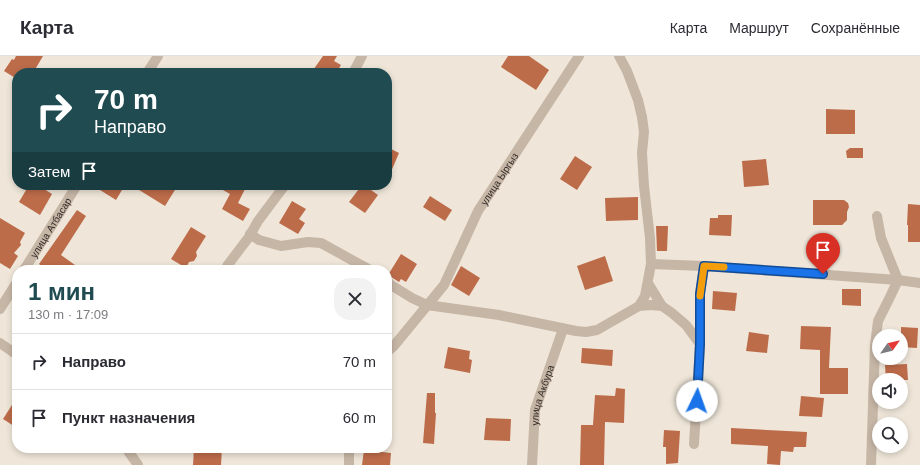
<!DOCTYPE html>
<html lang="ru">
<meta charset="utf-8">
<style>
:root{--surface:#fff;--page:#f2f2f3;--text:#2b2b33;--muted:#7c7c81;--line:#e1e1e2;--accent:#1f4b51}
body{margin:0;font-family:Helvetica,sans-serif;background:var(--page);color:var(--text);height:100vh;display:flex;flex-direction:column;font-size:15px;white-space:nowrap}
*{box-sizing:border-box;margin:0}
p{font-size:13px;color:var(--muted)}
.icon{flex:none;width:22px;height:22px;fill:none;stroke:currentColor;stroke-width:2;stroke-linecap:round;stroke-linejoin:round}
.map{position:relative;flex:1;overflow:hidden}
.details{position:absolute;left:12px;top:209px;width:380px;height:188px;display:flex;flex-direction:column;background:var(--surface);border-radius:16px;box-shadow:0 2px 6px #0003}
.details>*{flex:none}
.top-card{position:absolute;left:12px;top:12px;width:380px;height:122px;border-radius:16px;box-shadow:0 2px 6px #0003;background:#1f4b51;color:#fff;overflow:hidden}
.needle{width:26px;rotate:56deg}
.buttons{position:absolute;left:872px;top:273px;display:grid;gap:8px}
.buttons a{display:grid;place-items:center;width:36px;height:36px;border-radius:50%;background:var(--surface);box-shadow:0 2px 6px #0003;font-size:20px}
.pin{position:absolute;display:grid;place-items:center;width:34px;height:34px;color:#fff;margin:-41px -17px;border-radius:50% 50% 50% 0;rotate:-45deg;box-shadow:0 0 4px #0007}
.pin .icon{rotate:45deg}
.me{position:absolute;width:44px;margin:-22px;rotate:3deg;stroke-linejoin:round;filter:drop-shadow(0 0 3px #0008)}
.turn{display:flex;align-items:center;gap:14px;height:84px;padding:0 16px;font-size:18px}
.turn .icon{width:52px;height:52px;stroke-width:2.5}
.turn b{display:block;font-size:28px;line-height:34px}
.then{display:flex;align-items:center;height:38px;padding:0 16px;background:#0003;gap:8px;font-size:15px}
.round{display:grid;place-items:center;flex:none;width:42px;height:42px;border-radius:16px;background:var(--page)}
.overview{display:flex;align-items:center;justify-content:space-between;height:68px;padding:0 16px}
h1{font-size:24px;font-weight:700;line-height:30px;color:var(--accent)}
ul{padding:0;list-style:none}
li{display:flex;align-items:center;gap:12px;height:56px;padding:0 16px;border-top:1px solid var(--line)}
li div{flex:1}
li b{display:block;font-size:15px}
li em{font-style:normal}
header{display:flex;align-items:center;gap:24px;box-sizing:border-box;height:56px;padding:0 20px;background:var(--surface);border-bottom:1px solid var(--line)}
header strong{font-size:19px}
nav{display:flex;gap:22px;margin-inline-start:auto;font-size:14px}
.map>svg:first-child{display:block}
</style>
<header>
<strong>Карта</strong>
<nav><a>Карта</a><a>Маршрут</a><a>Сохранённые</a></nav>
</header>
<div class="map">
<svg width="920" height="409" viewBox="0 0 920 409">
<rect width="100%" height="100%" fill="#efe6d9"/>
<!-- building -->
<g fill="#bd6c4a">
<path d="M 16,0 L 43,0 L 33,17 L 17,17 L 17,23 L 4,15 L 12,3 L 14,4 Z"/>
<path d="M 323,0 L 337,0 L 334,5 L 341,9 L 336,17 L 311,17 Z"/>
<path d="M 508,0 L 529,0 L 549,14 L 536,34 L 501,11 Z"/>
<path d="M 826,53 L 855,54 L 855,78 L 826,78 Z"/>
<path d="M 387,91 L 399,97 L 387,125 Z"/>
<path d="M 850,92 L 863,92 L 863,102 L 847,102 L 846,95 Z"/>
<path d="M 575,100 L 592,111 L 577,134 L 560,123 Z"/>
<path d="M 766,103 L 769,129 L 744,131 L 742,105 Z"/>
<path d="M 29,129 L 38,129 L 52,138 L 40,159 L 19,146 Z"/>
<path d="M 92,129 L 125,129 L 116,144 Z"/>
<path d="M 131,129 L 178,129 L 165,150 Z"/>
<path d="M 214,129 L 247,129 L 238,147 L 250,153 L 243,165 L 222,153 L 230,138 Z"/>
<path d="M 362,129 L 364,129 L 378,139 L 365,157 L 349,146 Z"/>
<path d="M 430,140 L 452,154 L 445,165 L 423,151 Z"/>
<path d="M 638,141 L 638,164 L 606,165 L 605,142 Z"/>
<path d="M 813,144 L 844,144 L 848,147 L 849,151 L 847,156 L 847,164 L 842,169 L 813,169 Z"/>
<path d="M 292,145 L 306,153 L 299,163 L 305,167 L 298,178 L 279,167 Z"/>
<path d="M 908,148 L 920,149 L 920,186 L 908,186 L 908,169 L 907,169 Z"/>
<path d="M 77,154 L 86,160 L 61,199 L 82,214 L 47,214 L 39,208 Z"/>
<path d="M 718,159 L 732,159 L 731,180 L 709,179 L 710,162 L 718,162 Z"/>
<path d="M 0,162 L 25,177 L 20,186 L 21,189 L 14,197 L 18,200 L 10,213 L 0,207 Z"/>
<path d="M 656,170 L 668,170 L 667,195 L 657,195 Z"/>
<path d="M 191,171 L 206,180 L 196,196 L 197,200 L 194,205 L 189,206 L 186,212 L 171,203 Z"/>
<path d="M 401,198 L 417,208 L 406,226 L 401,223 L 399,226 L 388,219 Z"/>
<path d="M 605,200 L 613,225 L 585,234 L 577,210 Z"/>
<path d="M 461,210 L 480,222 L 469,240 L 451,229 Z"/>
<path d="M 842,233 L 861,233 L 861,250 L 842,249 Z"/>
<path d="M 713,235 L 737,237 L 735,255 L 712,253 Z"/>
<path d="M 801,270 L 831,271 L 829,312 L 848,312 L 848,338 L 820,338 L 820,294 L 800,293 Z"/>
<path d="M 901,271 L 918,272 L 917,292 L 901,291 Z"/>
<path d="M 749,276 L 769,279 L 767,297 L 746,295 Z"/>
<path d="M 448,291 L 470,295 L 469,303 L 472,304 L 470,317 L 444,312 Z"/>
<path d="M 582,292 L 613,294 L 612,310 L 581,307 Z"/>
<path d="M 907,308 L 908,324 L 886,324 L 885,309 Z"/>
<path d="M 616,332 L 625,333 L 624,367 L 605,366 L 604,409 L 580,409 L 581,369 L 593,369 L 595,339 L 615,340 Z"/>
<path d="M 427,337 L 435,337 L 435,357 L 436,357 L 434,388 L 423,387 Z"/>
<path d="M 801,340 L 824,342 L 822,361 L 799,360 Z"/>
<path d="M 17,341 L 17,372 L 3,363 Z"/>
<path d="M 486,362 L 511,363 L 510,385 L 484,384 Z"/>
<path d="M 731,372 L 807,376 L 806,391 L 794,391 L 793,396 L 781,395 L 780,409 L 767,408 L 768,390 L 731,388 Z"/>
<path d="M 664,374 L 680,375 L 678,407 L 666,408 L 666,391 L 663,391 Z"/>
<path d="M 194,392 L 222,392 L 221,409 L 193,409 Z"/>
<path d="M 364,394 L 391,397 L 390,409 L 362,409 Z"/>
</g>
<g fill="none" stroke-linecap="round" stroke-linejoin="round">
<!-- street -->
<g stroke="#c6b6a6" stroke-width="10">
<path d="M 619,0 L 627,15 L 638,44 L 642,61 L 644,76 L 642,97 L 644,130 L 650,182 L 651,208 L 645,240 L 639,250"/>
<path d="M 147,17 L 158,0"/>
<path d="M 353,17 L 362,0"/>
<path d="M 250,178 L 259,184 L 281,190 L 308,186 L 321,187 L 370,214"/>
<path d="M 651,208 L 704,210 L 898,224 L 920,227"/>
<path id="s1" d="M 24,214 L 77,129"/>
<path d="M 227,214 L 227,210 L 249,181 L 258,165 L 285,129"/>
<path d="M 387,225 L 391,229 L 412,242 L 427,249 L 499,259 L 576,275 L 586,276 L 597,274 L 639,250 L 651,249 L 662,250"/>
<path d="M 648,227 L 662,250 L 672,257 L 686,269 L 700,288"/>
<path d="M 0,253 L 17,226"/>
<path d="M 0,287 L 17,299"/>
<path id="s2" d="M 387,296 L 393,291 L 444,229 L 478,155 L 579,0"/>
<path d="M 694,388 L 700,288 L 700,238 L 704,210"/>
<path d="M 126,392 L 138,409"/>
<path d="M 349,392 L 349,409"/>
<path id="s3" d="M 532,409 L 535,354 L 563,273"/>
<path d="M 871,409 L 875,289 L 878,265 L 890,241 L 898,224 L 881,182 L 877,160"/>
</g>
</g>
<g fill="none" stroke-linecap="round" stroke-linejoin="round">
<defs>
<path id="route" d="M 697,345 L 700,288 L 700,238 L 704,210 L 823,218"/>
</defs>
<!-- route casing -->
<use href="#route" stroke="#114b97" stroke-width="10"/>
<!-- route -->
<use href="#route" stroke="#1a73e8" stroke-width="7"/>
<!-- slow -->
<path stroke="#f59e0b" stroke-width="7" d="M 700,240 L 704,210 L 724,211"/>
</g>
<g text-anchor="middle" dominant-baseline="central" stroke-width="4" stroke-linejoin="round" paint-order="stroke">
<!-- street labels -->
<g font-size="10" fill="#332b27" stroke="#f7f0e5">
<text stroke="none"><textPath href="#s2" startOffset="208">улица Ыргыз</textPath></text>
<text stroke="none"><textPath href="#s1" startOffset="50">улица Атбасар</textPath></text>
<text stroke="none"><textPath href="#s3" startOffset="71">улица Акбура</textPath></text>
</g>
</g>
</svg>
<div class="buttons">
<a><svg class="needle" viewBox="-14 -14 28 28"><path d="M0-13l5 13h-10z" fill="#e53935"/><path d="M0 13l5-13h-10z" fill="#7c7c81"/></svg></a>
<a><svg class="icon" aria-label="sound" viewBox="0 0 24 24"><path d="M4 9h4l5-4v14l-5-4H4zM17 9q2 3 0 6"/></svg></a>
<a><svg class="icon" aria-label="search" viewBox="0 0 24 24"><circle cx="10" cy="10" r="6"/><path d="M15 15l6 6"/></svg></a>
</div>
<div class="pin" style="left:823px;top:218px;background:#d93025"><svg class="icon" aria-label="arrive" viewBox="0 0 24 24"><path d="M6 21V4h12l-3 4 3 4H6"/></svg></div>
<svg class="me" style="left:697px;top:345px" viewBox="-20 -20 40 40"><circle r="19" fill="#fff"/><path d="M0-13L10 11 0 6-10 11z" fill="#1a73e8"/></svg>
<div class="top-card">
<div class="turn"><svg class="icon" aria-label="right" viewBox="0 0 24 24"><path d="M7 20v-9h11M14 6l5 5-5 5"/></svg><div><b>70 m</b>Направо</div></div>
<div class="then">Затем<svg class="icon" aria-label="arrive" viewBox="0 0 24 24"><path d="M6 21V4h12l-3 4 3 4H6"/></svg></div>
</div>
<section class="details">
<div class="overview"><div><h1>1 мин</h1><p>130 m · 17:09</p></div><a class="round"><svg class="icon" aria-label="close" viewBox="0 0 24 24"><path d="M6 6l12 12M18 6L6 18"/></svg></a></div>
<ul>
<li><svg class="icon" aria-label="right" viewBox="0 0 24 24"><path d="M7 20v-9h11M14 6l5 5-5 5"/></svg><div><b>Направо</b></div><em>70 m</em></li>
<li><svg class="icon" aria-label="arrive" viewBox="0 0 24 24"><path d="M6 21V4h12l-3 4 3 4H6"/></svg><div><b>Пункт назначения</b></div><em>60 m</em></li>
</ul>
</section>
</div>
